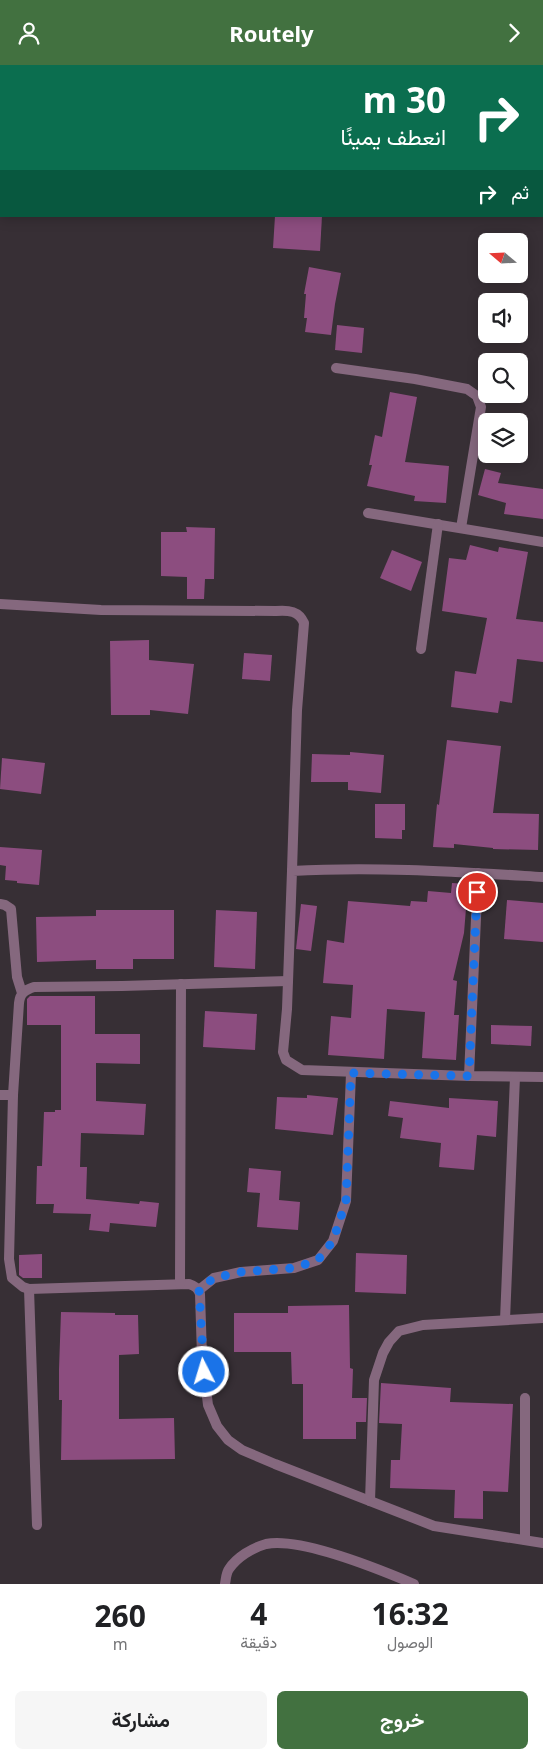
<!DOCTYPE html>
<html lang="ar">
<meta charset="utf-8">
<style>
:root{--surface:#fff;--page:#f6f6f6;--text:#202124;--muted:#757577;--accent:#427140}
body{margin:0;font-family:"Noto Sans",Vazirmatn,sans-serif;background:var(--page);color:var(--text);direction:rtl;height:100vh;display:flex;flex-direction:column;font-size:19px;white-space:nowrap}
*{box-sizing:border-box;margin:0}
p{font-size:16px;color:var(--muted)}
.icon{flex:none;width:28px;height:28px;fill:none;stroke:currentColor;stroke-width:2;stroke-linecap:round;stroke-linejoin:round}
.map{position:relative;height:1519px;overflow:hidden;direction:ltr}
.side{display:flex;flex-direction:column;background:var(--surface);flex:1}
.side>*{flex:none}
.hud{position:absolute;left:0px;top:0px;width:544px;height:152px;box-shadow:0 2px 12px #0003;direction:rtl;background:#0b6e4f;color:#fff;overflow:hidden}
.needle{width:32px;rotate:289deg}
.controls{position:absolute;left:478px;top:168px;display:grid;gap:10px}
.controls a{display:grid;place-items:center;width:50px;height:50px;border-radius:8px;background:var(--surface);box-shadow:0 2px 12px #0003;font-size:25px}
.pin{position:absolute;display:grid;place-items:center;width:42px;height:42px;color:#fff;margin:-21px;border:2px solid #fff;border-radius:50%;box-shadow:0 1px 5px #0007}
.me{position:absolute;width:55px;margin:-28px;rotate:355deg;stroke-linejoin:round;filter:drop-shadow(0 0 4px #0008)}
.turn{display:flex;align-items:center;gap:18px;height:105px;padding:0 15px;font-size:22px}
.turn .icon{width:65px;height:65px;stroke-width:2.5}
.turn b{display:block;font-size:35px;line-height:42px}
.then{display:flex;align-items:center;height:48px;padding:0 15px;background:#0003;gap:10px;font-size:19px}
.eta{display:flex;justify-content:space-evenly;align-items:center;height:85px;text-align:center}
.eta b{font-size:30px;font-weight:700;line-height:35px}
.action{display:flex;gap:10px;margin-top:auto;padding:10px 15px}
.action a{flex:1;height:58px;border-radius:8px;background:var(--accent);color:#fff;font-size:20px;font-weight:700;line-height:58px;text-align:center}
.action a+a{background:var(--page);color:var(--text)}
header{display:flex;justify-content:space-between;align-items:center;height:65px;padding:0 15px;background:var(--accent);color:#fff;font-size:22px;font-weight:700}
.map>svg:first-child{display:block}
</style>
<header><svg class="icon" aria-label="forward" viewBox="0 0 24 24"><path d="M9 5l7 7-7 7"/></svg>Routely<svg class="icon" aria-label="person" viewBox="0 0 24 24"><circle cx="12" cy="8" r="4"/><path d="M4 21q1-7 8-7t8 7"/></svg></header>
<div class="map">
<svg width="543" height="1519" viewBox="0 0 543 1519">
<rect width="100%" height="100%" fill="#372f35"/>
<!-- building -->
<g fill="#8c4d7f">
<path d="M 275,151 L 322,151 L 320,186 L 273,183 Z"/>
<path d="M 309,202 L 341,208 L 335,239 L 331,270 L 305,267 L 307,253 L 304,253 L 306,229 L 304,229 Z"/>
<path d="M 337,260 L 364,263 L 362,288 L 335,285 Z"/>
<path d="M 390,327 L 417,332 L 405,397 L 449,401 L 446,438 L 414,436 L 415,431 L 367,421 L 372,400 L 369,400 L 375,370 L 382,372 Z"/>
<path d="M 485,404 L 501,408 L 498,418 L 543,424 L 543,454 L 504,449 L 506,438 L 478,430 Z"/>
<path d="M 186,462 L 215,463 L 214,514 L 205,514 L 204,534 L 187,534 L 187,512 L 161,511 L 161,467 L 187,467 Z"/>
<path d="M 470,480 L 498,487 L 499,482 L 528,487 L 516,554 L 543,557 L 543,597 L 517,594 L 512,638 L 500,636 L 498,648 L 451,642 L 455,606 L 476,609 L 487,553 L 442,546 L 449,493 L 466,495 Z"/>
<path d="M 392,485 L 422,497 L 411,526 L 380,513 Z"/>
<path d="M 149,575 L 149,595 L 194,599 L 188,649 L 150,645 L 150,650 L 111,650 L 110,576 Z"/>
<path d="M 244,588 L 272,590 L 270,616 L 242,614 Z"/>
<path d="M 447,675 L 501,681 L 493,748 L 539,749 L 538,785 L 493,784 L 493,783 L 454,779 L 454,783 L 433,782 L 437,739 L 439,740 Z"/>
<path d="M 350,687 L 384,690 L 381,728 L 348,725 L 348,717 L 311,717 L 312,689 L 350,690 Z"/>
<path d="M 2,693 L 45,698 L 41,729 L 0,724 Z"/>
<path d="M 375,739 L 405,739 L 405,765 L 402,765 L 402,774 L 375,773 Z"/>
<path d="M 0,782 L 42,785 L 39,820 L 17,818 L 17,816 L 5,815 L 6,801 L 0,800 Z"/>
<path d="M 452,818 L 468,819 L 464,868 L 453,915 L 457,916 L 454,950 L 459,950 L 456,995 L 422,993 L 425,947 L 387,944 L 384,994 L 328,990 L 331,951 L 351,953 L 353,920 L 323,918 L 327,875 L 344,878 L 348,836 L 410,841 L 411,836 L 427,837 L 428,826 L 451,828 Z"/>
<path d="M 507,835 L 543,838 L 543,877 L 504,874 Z"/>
<path d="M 301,839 L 317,841 L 311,886 L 296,884 Z"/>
<path d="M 96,845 L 174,845 L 174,894 L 133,894 L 133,904 L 96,904 L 96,895 L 37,897 L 36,852 L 96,851 Z"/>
<path d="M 216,845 L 257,847 L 255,904 L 214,902 Z"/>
<path d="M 30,931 L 95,931 L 95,969 L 140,969 L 140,999 L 96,998 L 96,1036 L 146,1039 L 144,1070 L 81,1068 L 80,1102 L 87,1102 L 86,1134 L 139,1139 L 140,1136 L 159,1138 L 156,1162 L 110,1158 L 109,1167 L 89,1165 L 91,1149 L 53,1148 L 54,1139 L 36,1139 L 37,1101 L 42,1101 L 44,1047 L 55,1047 L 55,1045 L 61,1045 L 61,960 L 27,960 L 27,934 Z"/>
<path d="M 205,946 L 257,949 L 255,985 L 203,982 Z"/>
<path d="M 491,960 L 532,961 L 531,981 L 491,979 Z"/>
<path d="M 307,1030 L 338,1033 L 333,1070 L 275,1064 L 277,1032 L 307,1033 Z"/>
<path d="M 449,1033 L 498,1036 L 496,1072 L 477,1070 L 474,1105 L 439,1102 L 441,1078 L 400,1073 L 403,1053 L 388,1051 L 390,1036 L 449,1043 Z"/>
<path d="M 249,1103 L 281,1106 L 279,1135 L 300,1137 L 298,1165 L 257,1162 L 260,1128 L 247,1127 Z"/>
<path d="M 356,1188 L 407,1190 L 406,1229 L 355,1227 Z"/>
<path d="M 42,1189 L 42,1213 L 23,1213 L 19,1210 L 19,1190 Z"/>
<path d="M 349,1240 L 350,1303 L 353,1304 L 352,1333 L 367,1333 L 366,1357 L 356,1357 L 356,1374 L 303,1374 L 303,1319 L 292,1319 L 291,1287 L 234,1287 L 234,1248 L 288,1248 L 288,1241 Z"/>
<path d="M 61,1247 L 115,1248 L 115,1250 L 138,1250 L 139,1289 L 119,1290 L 119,1354 L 174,1353 L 175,1394 L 61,1395 L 62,1335 L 59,1335 L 59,1304 Z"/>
<path d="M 381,1318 L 451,1323 L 450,1337 L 513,1339 L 508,1427 L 483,1426 L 483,1454 L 454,1453 L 455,1425 L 390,1423 L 391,1395 L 400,1395 L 402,1359 L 379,1358 Z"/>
</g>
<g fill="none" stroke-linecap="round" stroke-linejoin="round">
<!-- minor -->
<g stroke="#85687e" stroke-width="10">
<path d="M 162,1 L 162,0"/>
<path d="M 336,303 L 415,314 L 467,324 L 477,331 L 481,342 L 461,463"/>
<path d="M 368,448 L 543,477"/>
<path d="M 0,539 L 101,545 L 276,546 C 289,545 299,546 304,558 L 297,645 L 292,806"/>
<path d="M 421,584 L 438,459"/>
<path d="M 543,812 C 460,807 375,801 292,806 L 287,944 L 283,987 L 286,995 L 302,1005 L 469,1011 L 543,1012"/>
<path d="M 0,839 L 5,840 L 11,844 L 17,912 L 22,928"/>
<path d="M 288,916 L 122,921 L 34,922 C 25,925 20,928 19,938 L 13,1030 L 9,1194 L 12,1213 L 23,1222 L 29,1224 L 189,1219 C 195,1221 198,1223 200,1229 L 202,1291 L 208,1340 L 217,1361 L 228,1375 L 242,1385 L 275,1399 L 434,1461 L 543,1478"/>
<path d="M 469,1011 L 478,808"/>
<path d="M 0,1030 L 13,1030"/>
<path d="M 180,1219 L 181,919"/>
<path d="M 29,1224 L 37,1460"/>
<path d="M 199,1225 L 214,1213 L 241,1207 L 294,1203 L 318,1195 L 333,1176 L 346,1136 L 351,1008"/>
<path d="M 505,1255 L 515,1012"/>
<path d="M 370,1436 L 374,1315 L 383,1288 L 389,1277 L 399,1266 L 423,1260 L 543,1253"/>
<path d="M 525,1475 L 525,1333"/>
<path d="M 225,1519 C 226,1514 226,1508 229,1504 C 237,1492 252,1483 266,1479 C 301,1472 381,1505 414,1519"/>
</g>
<!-- tertiary -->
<g stroke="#85687e" stroke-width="10">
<path d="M 0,90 L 1,90"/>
<path d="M 542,122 L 543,122"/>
</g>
</g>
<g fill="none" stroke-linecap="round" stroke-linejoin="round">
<!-- route -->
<path stroke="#1a73e8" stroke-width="9" stroke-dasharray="0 16.2" d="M 204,1307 L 199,1224 L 214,1213 L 241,1207 L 294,1203 L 318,1195 L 333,1176 L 346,1136 L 351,1008 L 469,1011 L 477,827"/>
</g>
</svg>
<div class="controls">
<a><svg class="needle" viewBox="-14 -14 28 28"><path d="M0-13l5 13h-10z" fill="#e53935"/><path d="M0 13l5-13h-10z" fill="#757577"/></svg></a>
<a><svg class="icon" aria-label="sound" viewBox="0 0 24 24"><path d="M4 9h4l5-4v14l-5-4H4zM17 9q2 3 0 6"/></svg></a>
<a><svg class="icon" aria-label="search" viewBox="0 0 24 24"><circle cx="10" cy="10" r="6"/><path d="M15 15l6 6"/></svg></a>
<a><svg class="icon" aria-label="layers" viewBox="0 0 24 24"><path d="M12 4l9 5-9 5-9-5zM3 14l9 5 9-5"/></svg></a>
</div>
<div class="pin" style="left:477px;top:827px;background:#d93025"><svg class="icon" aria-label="arrive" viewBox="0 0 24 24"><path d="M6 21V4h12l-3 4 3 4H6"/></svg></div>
<svg class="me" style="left:204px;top:1307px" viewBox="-20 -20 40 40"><circle r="17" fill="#1a73e8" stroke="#fff" stroke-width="3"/><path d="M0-11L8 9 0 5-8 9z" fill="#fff"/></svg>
<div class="hud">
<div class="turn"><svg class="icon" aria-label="right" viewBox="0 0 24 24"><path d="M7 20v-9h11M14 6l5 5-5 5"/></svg><div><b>30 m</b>انعطف يمينًا</div></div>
<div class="then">ثم<svg class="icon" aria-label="right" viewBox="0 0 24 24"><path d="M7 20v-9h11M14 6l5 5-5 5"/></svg></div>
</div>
</div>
<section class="side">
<div class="eta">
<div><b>16:32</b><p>الوصول</p></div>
<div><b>4</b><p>دقيقة</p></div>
<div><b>260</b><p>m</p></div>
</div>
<div class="action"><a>خروج</a><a>مشاركة</a></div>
</section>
